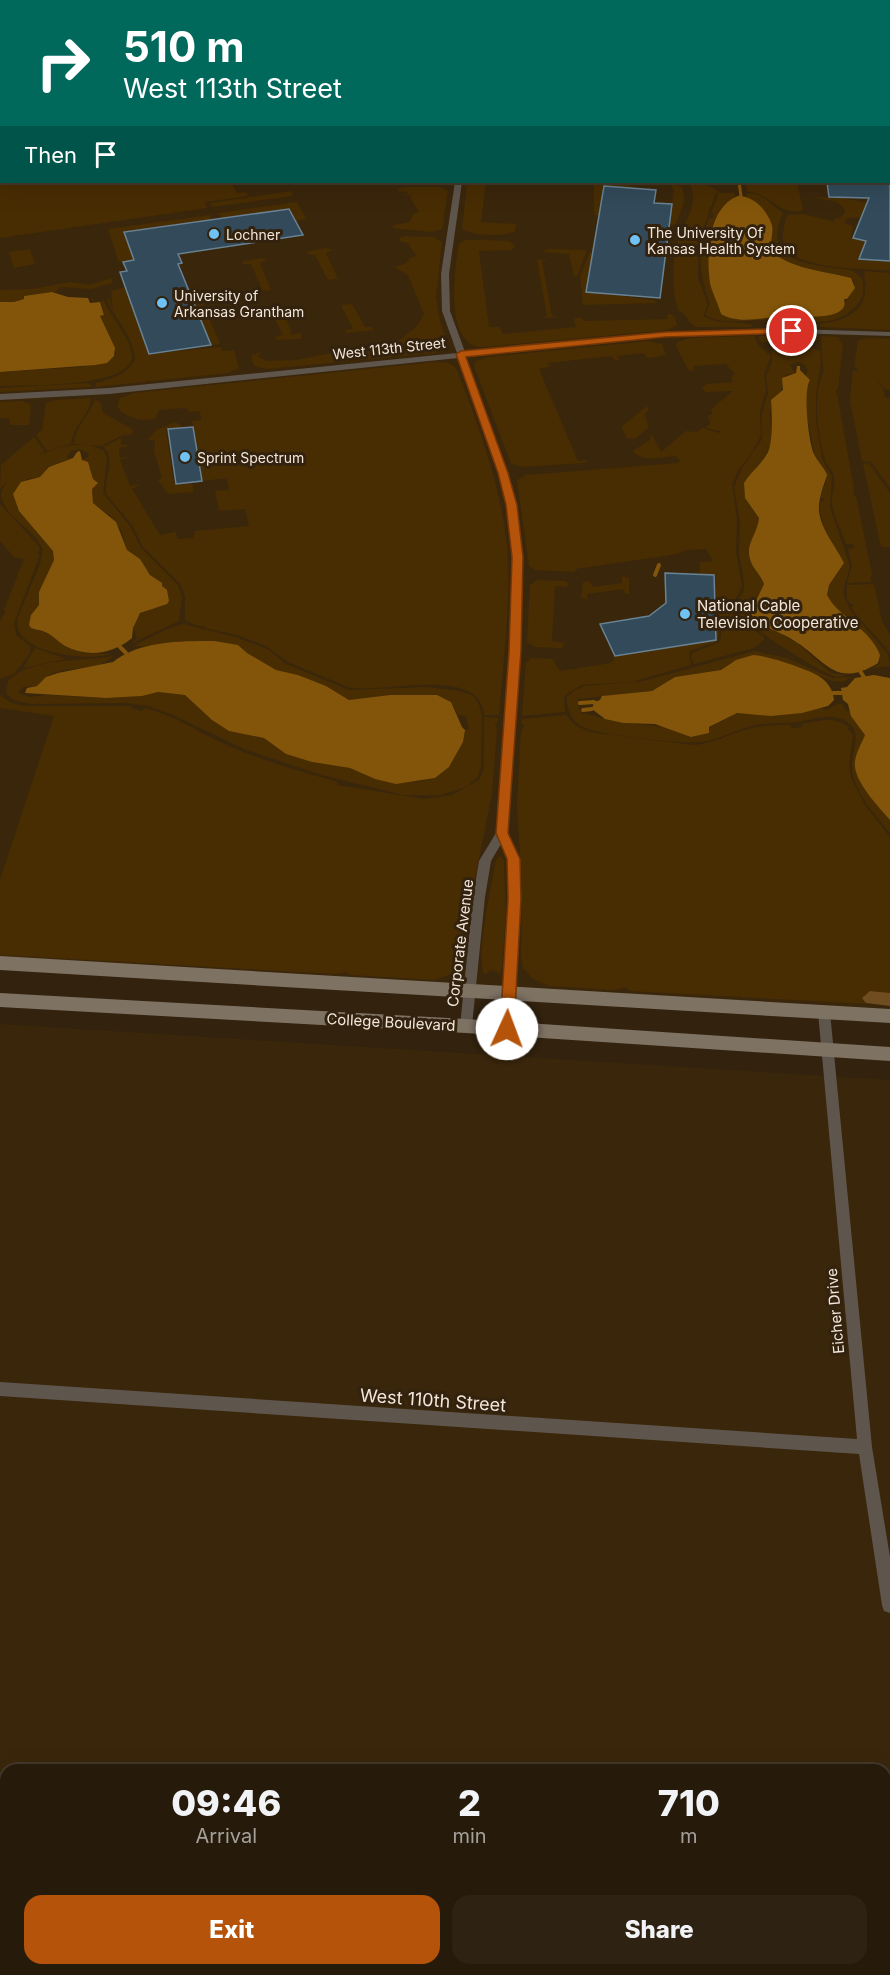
<!DOCTYPE html>
<style>
:root{--surface:#261a0a;--page:#2e2313;--text:#f1f3f6;--muted:#a4a19c;--line:#42382b;--accent:#b45309}
body{margin:0;font-family:Inter,sans-serif;background:var(--page);color:var(--text);height:100vh;display:flex;flex-direction:column;font-size:22px;white-space:nowrap}
*{box-sizing:border-box;margin:0}
p{font-size:20px;color:var(--muted)}
.icon{flex:none;width:33px;height:33px;fill:none;stroke:currentColor;stroke-width:2;stroke-linecap:round;stroke-linejoin:round}
.map{position:relative;flex:1;overflow:hidden}
.side{position:absolute;left:0px;top:1764px;width:891px;height:212px;display:flex;flex-direction:column;background:var(--surface);border-radius:18px 18px 0 0;box-shadow:0 6px 24px #0002,0 0 0 2px var(--line)}
.side>*{flex:none}
.hud{position:absolute;left:0px;top:0px;width:891px;height:183px;box-shadow:0 6px 24px #0002,0 0 0 2px var(--line);background:#00695c;color:#fff;overflow:hidden}
.pin{position:absolute;display:grid;place-items:center;width:51px;height:51px;color:#fff;margin:-26px;border:3px solid #fff;border-radius:50%;box-shadow:0 2px 6px #0007}
.me{position:absolute;width:66px;margin:-33px;rotate:2deg;stroke-linejoin:round;filter:drop-shadow(0 0 4px #0008)}
.turn{display:flex;align-items:center;gap:21px;height:126px;padding:0 24px;font-size:27px}
.turn .icon{width:78px;height:78px;stroke-width:2.5}
.turn b{display:block;font-size:42px;line-height:51px}
.then{display:flex;align-items:center;height:57px;padding:0 24px;background:#0003;gap:12px;font-size:22px}
.eta{display:flex;justify-content:space-evenly;align-items:center;height:102px;text-align:center}
.eta b{font-size:36px;font-weight:800;line-height:42px}
.primary-button{display:flex;gap:12px;margin-top:auto;padding:12px 24px}
.primary-button a{flex:1;height:69px;border-radius:18px;background:var(--accent);color:#fff;font-size:24px;font-weight:800;line-height:69px;text-align:center}
.primary-button a+a{background:var(--page);color:var(--text)}
.map>svg:first-child{display:block}
</style>
<div class="map">
<svg width="890" height="1975" viewBox="0 0 890 1975">
<rect width="100%" height="100%" fill="#32220e"/>
<!-- built -->
<g fill="#3a260b" fill-rule="evenodd">
<path d="M 0,105 L 2,182 L 890,182 L 890,137 L 890,1016 L 0,963 Z"/>
<path d="M 0,1024 L 890,1080 L 890,1975 L 0,1975 ZM 6,1770 L 885,1770 L 885,1970 L 6,1970 Z"/>
</g>
<!-- green -->
<g fill="#482d03">
<path d="M 0,121 L 2,182 L 231,182 L 237,193 L 246,192 L 248,196 L 205,202 L 207,208 L 0,238 Z"/>
<path d="M 467,182 L 486,182 L 481,222 L 516,224 L 515,231 C 504,237 473,236 462,229 Z"/>
<path d="M 599,182 L 631,182 L 631,184 L 623,184 L 631,185 L 630,188 L 604,186 L 599,216 L 594,215 L 594,184 Z"/>
<path d="M 669,182 L 681,186 C 688,199 681,213 675,225 L 669,224 L 674,191 Z"/>
<path d="M 702,182 L 720,192 L 715,195 L 711,207 L 708,208 L 710,210 L 702,231 L 699,253 L 694,256 L 698,257 L 698,278 L 708,304 L 703,316 L 715,321 L 751,324 L 752,327 L 696,327 C 687,323 688,314 678,310 C 672,289 672,269 676,248 C 679,228 701,206 690,185 Z"/>
<path d="M 746,182 L 797,182 L 803,210 C 781,218 770,192 747,192 Z"/>
<path d="M 408,187 L 441,187 L 448,191 L 442,229 L 432,232 L 392,228 L 394,225 L 410,222 L 413,214 L 419,212 L 410,197 L 412,195 L 402,196 L 408,194 L 407,192 L 398,191 L 399,188 Z"/>
<path d="M 291,191 L 293,196 L 212,207 L 210,203 Z"/>
<path d="M 719,193 L 734,193 L 735,197 C 704,212 707,261 712,290 C 714,298 719,304 720,312 C 742,321 761,317 785,316 C 804,316 822,320 840,311 L 853,290 L 855,284 L 851,278 C 830,272 790,269 775,254 C 766,246 775,237 773,228 C 770,213 758,203 746,197 L 747,193 L 760,195 L 783,213 C 759,266 816,264 850,270 C 854,271 857,275 862,278 C 865,292 863,301 852,310 C 830,329 802,320 776,319 C 753,319 730,326 708,317 L 705,314 L 710,304 C 699,272 696,252 709,218 L 713,218 L 714,214 L 711,213 Z"/>
<path d="M 812,197 L 842,198 L 886,206 L 862,217 L 847,218 L 845,222 L 842,222 L 853,226 L 851,238 L 866,241 L 859,259 L 890,261 L 890,271 C 864,267 778,273 783,233 C 784,226 785,220 788,215 L 803,214 L 835,222 L 833,219 L 840,218 L 845,213 L 844,208 L 837,202 Z"/>
<path d="M 297,202 L 306,219 L 296,221 L 289,209 L 222,218 L 218,213 Z"/>
<path d="M 210,215 L 212,220 L 124,232 L 134,260 L 120,262 L 118,260 L 108,229 Z"/>
<path d="M 405,236 L 433,237 L 442,242 L 436,297 L 440,321 L 448,344 L 445,349 L 433,353 L 267,369 L 254,366 L 251,356 L 262,351 L 258,356 L 267,361 L 296,360 L 400,340 L 417,326 L 424,314 L 408,275 L 394,267 L 405,264 L 410,258 L 416,256 L 408,243 L 399,241 L 400,238 Z"/>
<path d="M 480,240 L 509,241 L 515,246 L 512,250 L 479,251 L 489,327 L 500,327 L 503,334 L 576,327 L 574,319 L 580,317 L 584,321 L 668,319 L 667,314 L 670,314 L 675,317 L 677,325 L 668,330 L 484,347 C 444,349 454,269 459,244 L 465,240 Z"/>
<path d="M 326,248 L 333,250 L 326,253 L 338,279 L 328,280 L 315,255 L 306,254 L 309,251 Z"/>
<path d="M 30,249 L 35,264 L 14,268 L 9,252 Z"/>
<path d="M 549,249 L 587,250 L 577,276 L 574,276 L 569,254 L 541,252 Z"/>
<path d="M 590,252 L 593,253 L 586,292 L 654,300 L 656,303 L 583,305 L 580,276 Z"/>
<path d="M 262,258 L 267,260 L 260,263 L 271,290 L 263,291 L 251,264 L 241,264 L 244,261 Z"/>
<path d="M 528,259 L 550,260 L 542,261 L 552,316 L 560,317 L 538,318 L 547,316 L 537,260 Z"/>
<path d="M 864,271 L 890,273 L 890,330 L 820,327 L 819,324 C 842,322 868,311 865,286 L 868,285 L 865,284 Z"/>
<path d="M 111,278 L 113,283 L 91,289 L 62,287 L 54,292 L 23,296 L 24,299 L 14,302 L 0,302 L 0,290 L 32,289 L 70,282 L 90,285 Z"/>
<path d="M 125,287 L 149,354 L 221,347 L 223,351 L 234,350 L 239,368 L 228,373 L 95,387 L 96,383 C 111,379 128,374 135,359 C 134,336 114,319 107,299 L 93,301 L 91,296 L 94,301 L 109,298 L 113,311 L 111,291 Z"/>
<path d="M 100,301 L 104,301 C 110,316 135,344 132,359 C 125,388 25,385 0,386 L 0,372 L 81,367 L 111,360 L 116,353 L 100,316 L 105,315 Z"/>
<path d="M 203,304 L 220,344 L 183,350 L 211,344 L 195,305 Z"/>
<path d="M 352,304 L 365,327 L 372,327 L 374,330 L 346,333 L 346,330 L 353,329 L 341,305 Z"/>
<path d="M 284,315 L 292,333 L 290,335 L 301,333 L 301,339 L 276,340 L 276,337 L 283,335 L 274,317 Z"/>
<path d="M 754,336 L 759,346 L 771,356 L 764,375 L 766,390 L 760,411 L 761,435 L 756,446 L 753,447 L 754,450 L 739,469 L 732,483 L 737,520 L 736,552 L 742,586 L 735,601 L 736,614 L 728,623 L 720,626 L 718,641 L 690,651 L 689,655 L 691,665 L 631,682 L 581,685 L 564,696 L 565,712 L 522,716 L 526,663 L 531,658 L 552,659 L 560,671 L 611,663 L 614,660 L 614,656 L 716,640 L 714,575 L 700,574 L 700,562 L 713,561 L 706,549 L 686,550 L 677,554 L 576,569 L 575,572 L 535,570 L 529,566 L 517,480 L 526,475 L 678,463 L 680,460 L 676,456 C 662,457 642,463 633,451 L 651,439 L 649,437 L 652,435 L 661,452 L 686,431 L 697,432 L 702,428 L 719,433 L 721,431 L 705,428 L 710,424 L 708,417 L 713,412 L 710,410 L 733,391 L 705,392 L 701,388 L 707,384 L 733,382 L 731,376 L 735,374 L 726,364 L 693,366 L 694,370 L 689,371 L 676,346 L 677,342 L 689,338 Z"/>
<path d="M 759,336 L 799,336 L 808,339 L 808,337 L 815,336 L 818,340 L 812,342 L 763,342 L 759,340 Z"/>
<path d="M 821,336 L 838,337 L 843,344 L 838,389 L 835,392 L 837,394 L 854,489 L 853,495 L 856,496 L 872,574 L 870,580 L 874,582 L 847,583 L 852,566 L 848,549 L 854,548 L 853,544 L 846,544 C 842,531 834,518 832,504 C 831,495 836,485 834,476 C 833,470 827,466 825,460 C 817,434 812,391 825,369 L 823,369 Z"/>
<path d="M 867,338 L 890,339 L 890,390 L 886,390 L 874,377 L 883,388 L 885,397 L 890,399 L 890,488 L 871,462 L 862,461 L 850,400 L 853,370 L 857,372 L 858,368 L 854,367 L 858,341 Z"/>
<path d="M 648,341 L 662,344 L 666,355 L 647,358 L 643,353 L 618,356 L 619,360 L 616,361 L 611,356 L 548,363 L 549,367 L 539,369 L 578,461 L 589,460 L 584,463 L 524,467 L 511,464 L 474,366 L 476,361 L 488,357 Z"/>
<path d="M 782,344 L 803,344 L 820,351 L 821,362 L 816,395 L 816,421 L 822,459 L 832,477 L 830,507 L 850,566 L 844,587 L 844,596 L 851,611 L 888,654 L 890,666 L 870,669 L 880,663 C 872,627 847,624 827,597 L 829,585 L 844,564 C 835,543 818,526 820,503 L 825,499 L 820,498 L 826,481 L 824,469 L 814,454 L 812,441 L 807,416 L 806,374 L 808,371 L 805,365 L 799,362 L 790,365 L 795,373 L 785,375 L 781,392 L 772,399 L 770,414 L 772,443 L 760,464 L 744,483 L 745,498 L 759,518 C 758,533 745,544 750,559 C 752,568 761,575 764,584 L 750,610 L 755,620 L 797,643 L 831,673 L 848,675 C 843,676 839,678 834,676 C 820,673 747,625 738,614 L 738,600 L 744,591 L 744,580 L 739,554 L 740,522 L 734,487 L 742,468 L 762,439 L 762,413 L 768,393 L 766,376 L 772,362 L 772,350 Z"/>
<path d="M 435,362 L 449,363 L 456,368 C 479,425 500,484 507,545 C 512,601 503,659 499,715 L 484,715 C 480,664 381,695 348,687 L 288,662 L 266,646 L 237,635 L 204,628 L 205,626 L 197,626 L 185,620 L 185,596 L 180,584 L 143,547 L 132,525 L 106,494 C 104,478 117,458 103,447 L 121,438 L 121,445 L 131,445 L 119,448 L 120,458 L 131,457 L 120,460 L 130,486 L 141,484 L 132,489 L 160,535 L 176,532 L 178,539 L 193,538 L 195,531 L 249,526 L 245,509 L 219,511 L 215,491 L 229,490 L 227,478 L 202,481 L 192,421 L 201,420 L 200,411 L 189,412 L 186,408 L 159,410 L 156,418 C 143,423 124,418 117,406 L 120,398 L 134,393 Z"/>
<path d="M 89,383 L 92,387 L 0,392 L 0,388 Z"/>
<path d="M 91,398 C 90,416 73,425 71,444 L 47,451 L 36,435 L 42,430 L 46,403 L 55,400 Z"/>
<path d="M 95,399 L 100,402 L 103,413 L 132,429 L 133,434 L 121,436 L 101,446 L 74,444 C 75,426 90,415 95,399 Z"/>
<path d="M 23,401 L 31,405 L 29,425 L 10,425 L 10,419 L 0,418 L 0,402 Z"/>
<path d="M 647,406 L 649,410 L 644,414 L 649,427 L 635,439 L 627,438 L 621,427 Z"/>
<path d="M 175,422 L 181,425 L 181,428 L 166,430 L 174,484 L 192,482 L 194,492 L 168,494 L 158,480 L 162,478 L 154,451 L 155,440 L 148,440 L 156,430 Z"/>
<path d="M 34,437 L 45,452 L 18,468 L 0,489 L 1,465 Z"/>
<path d="M 73,445 L 90,445 L 104,451 L 107,459 L 103,493 L 130,526 L 141,548 L 178,585 L 182,597 L 179,621 L 132,643 L 137,638 C 128,620 142,609 161,606 L 167,590 C 150,580 144,560 127,550 L 122,532 L 111,516 L 93,503 L 91,469 L 82,460 L 88,457 L 89,454 L 80,449 L 71,451 L 67,457 L 69,459 L 49,467 L 41,477 L 27,479 L 13,494 L 19,511 L 53,551 L 54,560 L 39,592 L 39,605 L 33,612 L 29,625 L 32,629 L 48,633 L 65,646 L 82,653 L 111,654 C 87,662 8,653 18,617 L 40,564 L 43,550 C 35,528 6,520 1,496 C 6,466 47,449 73,445 Z"/>
<path d="M 869,463 L 890,493 L 890,547 L 881,547 L 863,464 Z"/>
<path d="M 0,504 L 36,543 L 40,549 L 37,555 L 40,555 L 14,623 L 16,635 L 30,646 L 30,653 L 14,674 L 0,679 L 0,621 L 6,611 L 4,610 L 24,559 L 14,557 L 0,541 Z"/>
<path d="M 622,576 L 629,578 L 629,594 L 626,594 L 623,589 L 587,594 L 588,600 L 581,598 L 583,582 L 589,581 L 593,587 L 622,583 Z"/>
<path d="M 537,580 L 565,581 L 568,583 L 567,587 L 555,586 L 552,641 L 565,643 L 562,648 L 535,647 L 527,642 L 530,585 Z"/>
<path d="M 874,584 L 882,621 L 890,635 L 890,653 C 878,637 862,624 851,607 L 854,606 L 847,600 L 847,585 Z"/>
<path d="M 743,623 L 764,637 L 764,640 L 754,648 L 694,664 L 691,658 L 692,653 L 720,642 L 722,627 Z"/>
<path d="M 183,624 L 232,636 L 257,645 L 269,650 L 286,664 L 349,690 L 426,687 L 459,691 L 472,695 L 479,704 L 482,716 L 481,766 L 478,777 L 466,787 L 441,795 L 403,795 L 318,774 L 244,749 L 173,715 L 148,706 L 126,703 L 32,704 L 14,700 L 6,693 L 8,681 C 31,657 83,662 113,656 C 95,674 68,663 47,677 C 44,679 41,683 37,686 L 23,687 L 18,692 L 29,697 L 47,695 L 106,698 L 142,696 L 158,692 L 185,695 L 212,720 L 229,731 L 264,738 L 286,754 L 312,762 L 350,768 L 375,779 L 417,782 L 435,778 L 449,767 L 463,742 L 465,730 L 469,729 L 466,716 L 458,715 L 451,702 L 437,695 L 390,695 L 349,700 L 326,686 L 298,675 L 276,670 L 247,653 L 238,645 L 168,642 L 147,648 L 144,646 L 133,646 L 165,630 Z"/>
<path d="M 35,648 L 66,659 L 23,668 Z"/>
<path d="M 754,651 L 787,658 L 832,678 L 851,677 L 843,682 L 833,681 L 759,656 L 732,662 L 721,670 L 675,677 L 652,691 L 578,699 L 579,709 L 582,713 L 623,723 L 667,727 L 691,737 L 704,734 L 709,728 L 737,713 L 771,716 L 820,708 L 826,710 L 838,704 L 842,704 L 846,711 L 850,711 L 865,735 C 863,742 858,750 856,757 C 851,782 877,803 890,820 L 890,833 C 875,814 853,792 852,767 C 851,751 864,732 846,721 C 830,712 813,720 797,722 C 782,724 766,722 752,726 C 734,730 718,741 700,742 C 682,744 597,735 583,727 C 572,722 566,709 567,697 L 575,690 L 585,686 L 643,681 Z"/>
<path d="M 0,695 L 11,703 L 23,706 L 132,706 L 131,708 L 142,711 L 144,708 C 172,714 195,730 220,742 C 257,759 298,771 338,782 L 337,785 L 425,799 L 452,795 L 479,780 L 484,768 L 484,717 L 499,718 L 497,723 L 495,723 L 497,729 L 492,794 L 472,893 L 463,962 L 451,974 L 435,980 L 351,975 L 347,974 L 347,972 L 335,974 L 0,955 L 0,880 L 54,716 L 0,708 Z"/>
<path d="M 566,715 L 575,725 L 589,732 L 693,745 C 713,744 729,734 748,729 C 762,725 776,725 790,725 L 792,728 L 802,727 L 801,724 C 819,721 834,715 850,728 L 847,728 L 853,735 L 849,766 L 852,780 L 865,805 L 890,837 L 890,993 L 870,991 L 866,1003 L 869,1004 L 630,991 L 626,987 L 614,990 L 549,986 L 533,979 L 523,968 L 521,956 L 522,881 L 517,805 L 521,731 L 525,724 L 522,724 L 522,719 Z"/>
<path d="M 499,856 L 504,860 L 506,914 L 502,968 L 500,974 L 493,970 L 484,974 C 476,953 492,884 496,860 Z"/>
</g>
<!-- forest -->
<path fill="#6f4d20" d="M 870,991 L 890,993 L 890,1006 L 866,1003 L 862,998 Z"/>
<!-- water -->
<g fill="#82550a">
<path d="M 738,196 C 754,196 767,210 772,225 C 774,233 770,241 771,249 C 783,268 830,272 851,278 L 855,288 L 847,299 L 844,299 C 851,322 798,316 786,316 C 765,317 740,325 721,314 C 718,303 712,293 710,283 C 706,255 708,207 738,196 Z"/>
<path d="M 52,292 L 68,297 L 88,298 L 90,303 L 100,302 L 104,315 L 100,316 L 115,348 L 114,356 L 107,363 L 95,365 L 0,372 L 0,302 L 14,302 L 24,299 L 24,296 Z"/>
<path d="M 797,366 L 800,366 L 800,370 L 810,380 C 803,390 808,440 814,454 C 817,461 824,467 827,475 C 824,485 818,499 819,511 C 821,530 836,546 844,563 L 829,585 L 827,595 C 837,616 870,628 880,655 L 878,663 C 835,690 825,659 793,640 C 779,631 760,628 750,613 L 764,584 C 761,575 752,568 750,559 C 745,544 758,533 759,518 L 745,498 L 744,483 C 751,472 762,464 768,452 C 773,442 772,413 771,400 L 783,390 L 782,378 L 796,373 Z"/>
<path d="M 80,451 L 82,460 L 88,462 L 93,479 L 98,483 L 92,489 L 93,503 L 116,522 L 127,550 L 140,559 L 150,575 L 162,583 L 162,586 L 167,590 L 169,601 L 167,604 L 140,613 L 133,628 L 132,638 C 113,654 88,658 65,646 C 58,642 53,635 45,632 C 41,630 36,630 31,628 L 29,625 L 31,615 L 39,605 L 39,592 L 54,560 L 53,551 L 19,511 L 13,494 L 21,482 L 40,477 L 49,467 L 73,458 L 77,452 Z"/>
<path d="M 214,641 L 238,645 L 247,653 L 276,670 L 298,675 L 326,686 L 349,700 L 390,695 L 437,695 L 451,702 L 462,727 L 465,730 L 463,742 L 449,767 L 435,778 L 396,784 L 375,779 L 350,768 L 312,762 L 286,754 L 264,738 L 229,731 L 212,720 L 185,695 L 158,692 L 142,696 L 106,698 L 25,693 L 27,688 L 37,686 L 46,677 L 58,673 L 113,662 C 140,641 178,641 214,641 Z"/>
<path d="M 753,655 C 768,656 808,669 820,677 C 829,683 833,691 834,700 L 828,706 L 802,713 L 771,716 L 737,713 L 709,727 L 709,733 L 691,737 L 655,724 L 623,723 L 605,719 L 592,709 L 594,702 L 600,700 L 602,696 L 652,691 L 675,677 L 721,670 L 736,660 Z"/>
<path d="M 874,675 L 890,678 L 890,820 C 879,807 852,780 855,761 C 856,752 862,743 865,735 L 851,716 L 848,704 L 843,700 L 841,688 L 847,687 L 855,678 Z"/>
</g>
<g fill="none" stroke-linecap="round" stroke-linejoin="round">
<!-- stream-far1 -->
<path stroke="#82550a" stroke-width="3" d="M 739,182 L 741,196"/>
<!-- stream -->
<g stroke="#82550a" stroke-width="4">
<path d="M 655,575 L 659,565"/>
<path d="M 120,647 L 126,653"/>
<path d="M 860,671 L 864,677"/>
<path d="M 833,693 L 842,693"/>
<path d="M 580,703 L 594,702"/>
<path d="M 583,710 L 592,709"/>
</g>
</g>
<!-- building -->
<g fill="#324a5a" stroke="#698394" stroke-width="1.5">
<path d="M 827,182 L 890,182 L 890,261 L 859,259 L 866,241 L 853,238 L 869,198 L 829,197 Z"/>
<path d="M 604,186 L 656,190 L 654,203 L 672,204 L 660,298 L 586,292 Z"/>
<path d="M 289,209 L 303,235 L 178,254 L 182,263 L 178,264 L 211,345 L 149,354 L 120,272 L 127,271 L 123,262 L 134,260 L 124,232 Z"/>
<path d="M 193,427 L 202,481 L 176,484 L 168,429 Z"/>
<path d="M 665,573 L 714,575 L 716,640 L 615,656 L 600,624 L 649,616 L 666,603 Z"/>
</g>
<g fill="none" stroke-linecap="round" stroke-linejoin="round">
<!-- street -->
<g fill="#5e564d" fill-rule="evenodd">
<path d="M 1,0 L 8,0 L 2,2 L 2,4 Z"/>
<path d="M 455,182 L 462,182 L 449,274 L 450,311 L 465,352 L 665,332 L 792,329 L 890,332 L 890,336 L 792,333 L 665,336 L 466,357 L 507,473 L 516,505 L 523,557 L 520,651 L 508,833 L 520,859 L 520,899 L 513,1029 L 511,1032 L 503,1032 L 501,1029 L 508,899 L 508,859 L 501,844 L 491,861 L 485,897 L 472,1026 L 470,1029 L 462,1029 L 460,1026 L 473,897 L 479,861 L 496,833 L 510,651 L 513,557 L 506,505 L 499,473 L 458,358 L 109,394 L 0,400 L 0,394 L 109,388 L 457,353 L 442,311 L 441,274 Z"/>
<path d="M 824,1007 L 828,1009 L 830,1012 L 872,1447 L 890,1557 L 890,1613 L 884,1611 L 882,1605 L 859,1454 L 0,1396 L 0,1382 L 857,1439 L 818,1012 L 820,1009 Z"/>
</g>
<!-- secondary -->
<g fill="#7e7263" fill-rule="evenodd">
<path d="M 0,956 L 890,1009 L 890,1023 L 0,970 Z"/>
<path d="M 0,993 L 466,1019 L 890,1047 L 890,1061 L 466,1033 L 0,1007 Z"/>
</g>
</g>
<!-- route -->
<path fill="#b45309" stroke="#753606" stroke-width="1.5" d="M 792,328 L 796,329 L 796,333 L 665,337 L 466,357 L 508,473 L 517,505 L 523,557 L 521,651 L 508,833 L 520,859 L 521,899 L 514,1029 L 512,1032 L 502,1032 L 500,1029 L 508,899 L 507,859 L 496,833 L 509,651 L 512,557 L 506,505 L 498,473 L 456,354 L 461,351 L 665,332 Z"/>
<!-- markers -->
<g fill="#70c1f4" stroke="#32220e" stroke-width="2">
<circle cx="214" cy="234" r="6"/>
<circle cx="635" cy="240" r="6"/>
<circle cx="162" cy="303" r="6"/>
<circle cx="185" cy="457" r="6"/>
<circle cx="685" cy="614" r="6"/>
</g>
<g text-anchor="middle" dominant-baseline="central" stroke-width="6" stroke-linejoin="round" paint-order="stroke">
<!-- far-poi labels -->
<g font-size="14" fill="#f2e7db" stroke="#32220e" text-anchor="start">
<text x="647" y="232">The University Of<tspan x="647" dy="16">Kansas Health System</tspan></text>
<text x="226" y="234">Lochner</text>
<text x="174" y="295">University of<tspan x="174" dy="16">Arkansas Grantham</tspan></text>
<text x="197" y="457">Sprint Spectrum</text>
</g>
<!-- far-street labels -->
<g font-size="14" fill="#f2e7db" stroke="#32220e">
<text transform="translate(389 348) rotate(-6)">West 113th Street</text>
</g>
<!-- poi labels -->
<g font-size="15" fill="#f2e7db" stroke="#32220e" text-anchor="start">
<text x="697" y="605">National Cable<tspan x="697" dy="17">Television Cooperative</tspan></text>
</g>
<!-- street labels -->
<g font-size="15" fill="#f2e7db" stroke="#32220e">
<text transform="translate(460 943) rotate(-83)">Corporate Avenue</text>
<text transform="translate(391 1022) rotate(3)">College Boulevard</text>
<text transform="translate(835 1311) rotate(-95)">Eicher Drive</text>
</g>
<!-- near-street labels -->
<g font-size="18" fill="#f2e7db" stroke="#32220e">
<text transform="translate(433 1400) rotate(4)">West 110th Street</text>
</g>
</g>
</svg>
<div class="pin" style="left:792px;top:331px;background:#d93025"><svg class="icon" aria-label="arrive" viewBox="0 0 24 24"><path d="M6 21V4h12l-3 4 3 4H6"/></svg></div>
<svg class="me" style="left:507px;top:1029px" viewBox="-20 -20 40 40"><circle r="19" fill="#fff"/><path d="M0-13L10 11 0 6-10 11z" fill="#b45309"/></svg>
<div class="hud">
<div class="turn"><svg class="icon" aria-label="right" viewBox="0 0 24 24"><path d="M7 20v-9h11M14 6l5 5-5 5"/></svg><div><b>510 m</b>West 113th Street</div></div>
<div class="then">Then<svg class="icon" aria-label="arrive" viewBox="0 0 24 24"><path d="M6 21V4h12l-3 4 3 4H6"/></svg></div>
</div>
<section class="side">
<div class="eta">
<div><b>09:46</b><p>Arrival</p></div>
<div><b>2</b><p>min</p></div>
<div><b>710</b><p>m</p></div>
</div>
<div class="primary-button"><a>Exit</a><a>Share</a></div>
</section>
</div>
